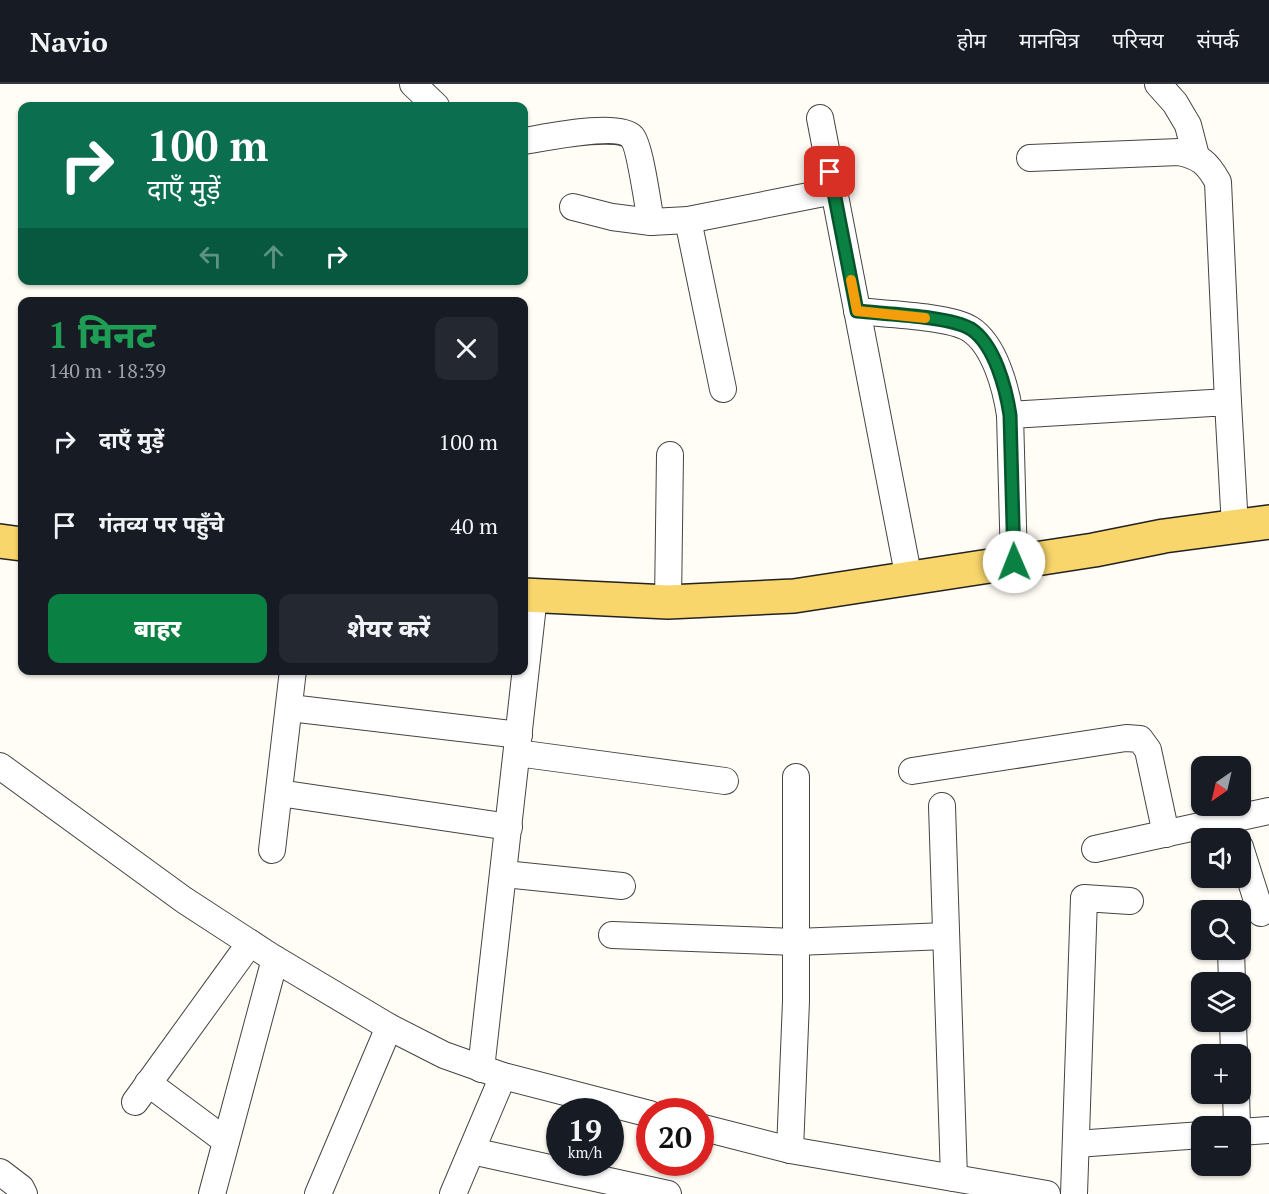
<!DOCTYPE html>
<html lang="hi">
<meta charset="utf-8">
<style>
:root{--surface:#171b24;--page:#242831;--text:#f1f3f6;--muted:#9ea1a6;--line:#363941;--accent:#0b8043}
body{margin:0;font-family:"PT Serif","Noto Sans Devanagari",serif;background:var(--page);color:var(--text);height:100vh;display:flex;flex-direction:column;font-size:22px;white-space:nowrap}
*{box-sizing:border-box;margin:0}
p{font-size:20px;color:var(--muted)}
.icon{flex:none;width:33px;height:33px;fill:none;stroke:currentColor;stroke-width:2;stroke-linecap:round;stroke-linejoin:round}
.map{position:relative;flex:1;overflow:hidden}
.side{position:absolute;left:18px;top:213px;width:510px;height:378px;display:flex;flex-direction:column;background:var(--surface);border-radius:12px;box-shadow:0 2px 4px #0004}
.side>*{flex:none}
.banner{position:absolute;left:18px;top:18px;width:510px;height:183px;border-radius:12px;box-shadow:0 2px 4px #0004;background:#0b6e4f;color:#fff;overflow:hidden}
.needle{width:39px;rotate:214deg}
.controls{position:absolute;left:1191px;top:672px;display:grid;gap:12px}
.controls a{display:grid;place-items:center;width:60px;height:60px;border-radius:12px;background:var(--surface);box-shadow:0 2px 4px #0004;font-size:30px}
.speed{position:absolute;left:546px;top:1014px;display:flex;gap:12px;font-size:30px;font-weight:700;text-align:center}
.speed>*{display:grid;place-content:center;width:78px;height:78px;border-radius:50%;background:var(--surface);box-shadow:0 2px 4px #0004;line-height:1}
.speed small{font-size:15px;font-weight:400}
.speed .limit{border:9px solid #d22;background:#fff;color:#111}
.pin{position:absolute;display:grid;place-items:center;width:51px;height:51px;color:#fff;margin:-26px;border-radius:12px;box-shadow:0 3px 9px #0006}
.me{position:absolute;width:66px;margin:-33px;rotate:359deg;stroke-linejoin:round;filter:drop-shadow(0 0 4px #0008)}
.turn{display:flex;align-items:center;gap:21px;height:126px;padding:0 30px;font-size:27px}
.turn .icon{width:78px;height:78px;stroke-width:2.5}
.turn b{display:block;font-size:42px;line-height:51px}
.lanes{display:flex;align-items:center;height:57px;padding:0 30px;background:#0003;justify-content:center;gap:30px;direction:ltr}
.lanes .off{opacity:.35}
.round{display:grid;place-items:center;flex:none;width:63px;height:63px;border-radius:12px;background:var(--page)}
.headline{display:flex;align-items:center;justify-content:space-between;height:102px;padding:0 30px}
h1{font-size:36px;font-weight:800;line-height:45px;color:#1e9e55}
.button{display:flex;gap:12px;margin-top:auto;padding:12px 30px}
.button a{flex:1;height:69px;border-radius:12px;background:var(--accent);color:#fff;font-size:24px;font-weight:800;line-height:69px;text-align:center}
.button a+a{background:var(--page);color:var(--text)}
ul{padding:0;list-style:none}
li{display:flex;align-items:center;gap:18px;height:84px;padding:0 30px}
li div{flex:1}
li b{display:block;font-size:22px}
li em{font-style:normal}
header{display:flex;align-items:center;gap:36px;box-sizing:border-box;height:84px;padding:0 30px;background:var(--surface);border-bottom:2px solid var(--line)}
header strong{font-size:28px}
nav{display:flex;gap:33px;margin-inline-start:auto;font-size:21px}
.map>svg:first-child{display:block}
</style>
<header>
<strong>Navio</strong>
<nav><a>होम</a><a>मानचित्र</a><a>परिचय</a><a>संपर्क</a></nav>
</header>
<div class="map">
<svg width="1269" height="1110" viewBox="0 0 1269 1110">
<rect width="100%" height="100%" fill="#fffdf5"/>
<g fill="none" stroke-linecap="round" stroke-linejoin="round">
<defs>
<g id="minor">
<path d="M 413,0 L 436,22"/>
<path d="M 1158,0 L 1175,19 L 1188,41 L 1196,72"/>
<path d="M 820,34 L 909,495"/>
<path d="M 524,57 C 544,54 618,38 632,53 C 640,62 648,122 651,138"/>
<path d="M 1030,74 L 1179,68 C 1200,73 1207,78 1218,98 L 1228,318"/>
<path d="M 573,123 L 612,133 L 651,138 L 688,136 L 834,107"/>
<path d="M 688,136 L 723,305"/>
<path d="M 857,227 C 884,230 950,232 970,245 C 995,261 1006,305 1010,331"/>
<path d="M 1014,478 L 1010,331 L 1228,318 L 1235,443"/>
<path d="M 668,518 L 670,371"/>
<path d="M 290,624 L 519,651"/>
<path d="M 517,669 L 725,697"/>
<path d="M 0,682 L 184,816 L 270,872 L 389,943 L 444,971 L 503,992 L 650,1030"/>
<path d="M 912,687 L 1126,654 L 1140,655 L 1148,666 L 1166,750"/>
<path d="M 279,709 L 509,743"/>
<path d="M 942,722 L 954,1094"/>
<path d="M 1240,763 L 1261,829"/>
<path d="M 1095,765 L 1269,727"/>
<path d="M 272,766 L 293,586"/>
<path d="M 504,790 L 622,802"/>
<path d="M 612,851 L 796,858 L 946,852"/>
<path d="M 1231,866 L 1232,898"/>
<path d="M 1233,938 L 1234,970"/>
<path d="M 481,985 L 534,512"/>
<path d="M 148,999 L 226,1057"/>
<path d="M 1236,1010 L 1237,1042"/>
<path d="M 135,1018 L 250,859"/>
<path d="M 700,1043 L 790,1066 L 1047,1110"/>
<path d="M 1240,1048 L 1269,1046"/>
<path d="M 1076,1060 L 1202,1051"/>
<path d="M 790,1066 L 796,917 L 796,693"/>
<path d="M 472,1067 L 668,1110"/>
<path d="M 0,1088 L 21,1104 L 24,1110"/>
<path d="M 212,1110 L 275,875"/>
<path d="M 318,1110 L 389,943"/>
<path d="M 453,1110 L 503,992"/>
<path d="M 1074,1110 L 1084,814 L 1130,817"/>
</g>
<g id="major">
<path d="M 0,457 L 22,460"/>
<path d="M 524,511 L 668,518 L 794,512 L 1094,466 L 1164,452 L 1269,438"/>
</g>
</defs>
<!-- minor casing -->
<use href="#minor" stroke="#444" stroke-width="28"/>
<!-- major casing -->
<use href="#major" stroke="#222" stroke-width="36"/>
<!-- minor -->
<use href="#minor" stroke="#fff" stroke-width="26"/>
<!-- major -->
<use href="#major" stroke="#f9d66b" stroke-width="33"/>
</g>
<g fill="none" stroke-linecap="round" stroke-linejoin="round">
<defs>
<path id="route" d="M 830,88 L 857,227 C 884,230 950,232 971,245 C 995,261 1006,305 1010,331 L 1014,478"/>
</defs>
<!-- route casing -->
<use href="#route" stroke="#07532c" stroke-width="15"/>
<!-- route -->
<use href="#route" stroke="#0b8043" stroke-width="10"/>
<!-- slow -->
<path stroke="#f59e0b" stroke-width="10" d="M 851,196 L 857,227 L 925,234"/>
</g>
</svg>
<div class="controls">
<a><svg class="needle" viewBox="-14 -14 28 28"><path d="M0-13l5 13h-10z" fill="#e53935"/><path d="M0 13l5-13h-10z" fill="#9ea1a6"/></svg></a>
<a><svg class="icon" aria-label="sound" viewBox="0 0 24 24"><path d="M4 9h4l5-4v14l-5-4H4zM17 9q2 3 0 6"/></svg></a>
<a><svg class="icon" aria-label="search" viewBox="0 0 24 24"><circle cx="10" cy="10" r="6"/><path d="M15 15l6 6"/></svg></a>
<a><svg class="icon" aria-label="layers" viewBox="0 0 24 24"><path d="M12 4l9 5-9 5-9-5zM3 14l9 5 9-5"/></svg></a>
<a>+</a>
<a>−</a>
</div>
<div class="speed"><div>19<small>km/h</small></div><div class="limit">20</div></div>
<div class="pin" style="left:830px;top:88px;background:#d93025"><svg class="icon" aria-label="arrive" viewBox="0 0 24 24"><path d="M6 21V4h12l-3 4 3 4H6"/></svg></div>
<svg class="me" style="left:1014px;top:478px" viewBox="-20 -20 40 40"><circle r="19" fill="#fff"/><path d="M0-13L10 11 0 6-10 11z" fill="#0b8043"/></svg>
<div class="banner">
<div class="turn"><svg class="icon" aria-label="right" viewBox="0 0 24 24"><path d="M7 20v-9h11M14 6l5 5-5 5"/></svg><div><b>100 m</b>दाएँ मुड़ें</div></div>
<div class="lanes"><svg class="icon off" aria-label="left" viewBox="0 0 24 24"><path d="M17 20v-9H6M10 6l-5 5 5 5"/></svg><svg class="icon off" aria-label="ahead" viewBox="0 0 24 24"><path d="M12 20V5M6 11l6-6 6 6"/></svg><svg class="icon" aria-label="right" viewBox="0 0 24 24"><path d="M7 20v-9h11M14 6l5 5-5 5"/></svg></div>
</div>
<section class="side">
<div class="headline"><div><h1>1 मिनट</h1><p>140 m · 18:39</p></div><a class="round"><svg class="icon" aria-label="close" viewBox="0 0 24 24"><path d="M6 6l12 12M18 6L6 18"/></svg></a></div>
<ul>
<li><svg class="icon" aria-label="right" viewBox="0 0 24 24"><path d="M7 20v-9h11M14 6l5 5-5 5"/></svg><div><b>दाएँ मुड़ें</b></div><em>100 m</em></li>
<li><svg class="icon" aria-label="arrive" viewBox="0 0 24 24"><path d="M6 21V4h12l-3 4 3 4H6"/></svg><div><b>गंतव्य पर पहुँचे</b></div><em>40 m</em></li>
</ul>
<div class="button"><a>बाहर</a><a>शेयर करें</a></div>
</section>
</div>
